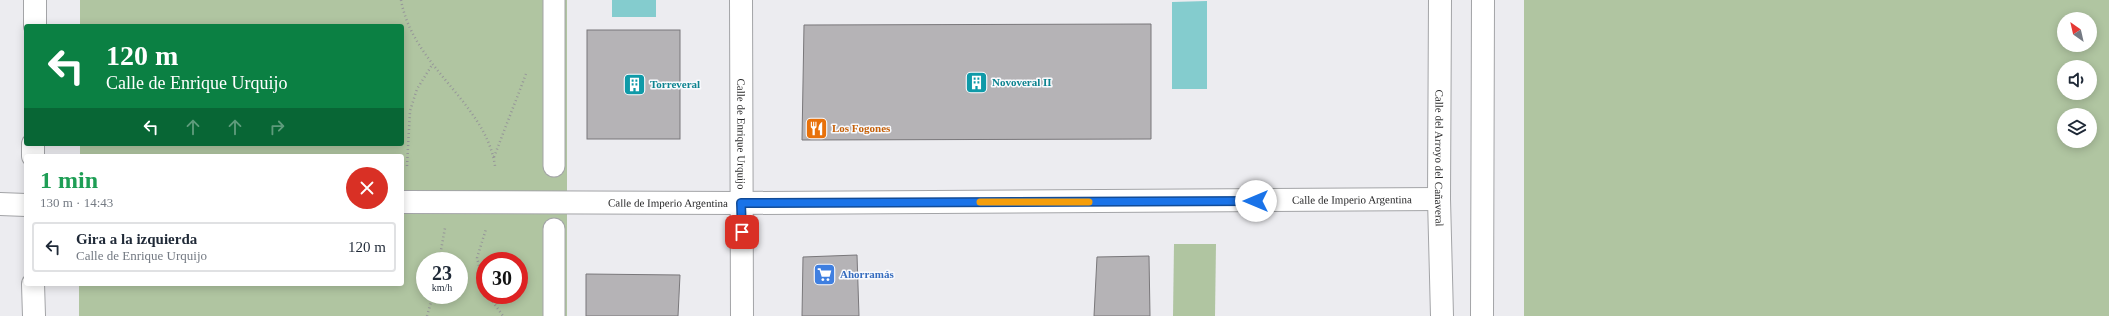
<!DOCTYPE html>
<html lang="es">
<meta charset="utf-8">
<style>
:root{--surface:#fff;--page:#f2f2f3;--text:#1f2937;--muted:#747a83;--line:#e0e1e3}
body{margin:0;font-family:"Times New Roman",serif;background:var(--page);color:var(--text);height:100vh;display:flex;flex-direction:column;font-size:15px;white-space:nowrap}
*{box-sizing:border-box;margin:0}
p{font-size:13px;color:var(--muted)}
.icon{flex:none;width:22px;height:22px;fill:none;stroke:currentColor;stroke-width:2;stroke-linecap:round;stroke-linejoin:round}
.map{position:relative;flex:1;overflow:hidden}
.side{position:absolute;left:24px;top:154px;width:380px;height:132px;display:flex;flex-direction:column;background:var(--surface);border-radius:4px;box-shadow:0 2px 10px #0003}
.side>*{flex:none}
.guide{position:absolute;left:24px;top:24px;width:380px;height:122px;border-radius:4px;box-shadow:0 2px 10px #0003;background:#0b8043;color:#fff;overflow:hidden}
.needle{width:26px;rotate:326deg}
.controls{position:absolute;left:2057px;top:12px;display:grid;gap:8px}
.controls a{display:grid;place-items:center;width:40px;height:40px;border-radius:50%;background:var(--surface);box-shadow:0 2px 10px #0003;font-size:20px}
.speed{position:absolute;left:416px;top:252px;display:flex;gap:8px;font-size:20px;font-weight:700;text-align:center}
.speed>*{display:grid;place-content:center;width:52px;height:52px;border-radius:50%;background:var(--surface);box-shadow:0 2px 10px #0003;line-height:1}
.speed small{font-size:10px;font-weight:400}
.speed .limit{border:6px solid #d22;background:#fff;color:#111}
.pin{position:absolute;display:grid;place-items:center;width:34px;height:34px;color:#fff;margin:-17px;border-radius:8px;box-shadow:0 2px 6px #0006}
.me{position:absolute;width:44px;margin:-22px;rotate:270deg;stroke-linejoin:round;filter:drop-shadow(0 0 3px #0008)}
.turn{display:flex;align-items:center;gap:14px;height:84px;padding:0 16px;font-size:18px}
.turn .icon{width:52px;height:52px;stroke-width:2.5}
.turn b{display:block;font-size:28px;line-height:34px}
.lanes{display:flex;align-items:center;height:38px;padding:0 16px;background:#0003;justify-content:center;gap:20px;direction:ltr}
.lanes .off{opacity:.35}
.round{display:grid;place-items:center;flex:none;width:42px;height:42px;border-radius:21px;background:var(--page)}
.summary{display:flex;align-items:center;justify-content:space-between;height:68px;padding:0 16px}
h1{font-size:24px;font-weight:600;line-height:30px;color:#1e9e55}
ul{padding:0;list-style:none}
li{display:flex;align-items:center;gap:12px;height:50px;margin:0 8px 6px;padding:0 8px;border:2px solid var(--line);border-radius:4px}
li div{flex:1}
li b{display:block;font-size:15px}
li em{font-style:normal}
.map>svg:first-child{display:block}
</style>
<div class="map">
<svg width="2109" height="316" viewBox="0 0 2109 316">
<rect width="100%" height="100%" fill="#ececf0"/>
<!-- green -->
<g fill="#b0c5a1" fill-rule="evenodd">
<path d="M 80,0 L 567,0 L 567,316 L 79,316 L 79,284 L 402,284 L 402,156 L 80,156 L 80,144 L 402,144 L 402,26 L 80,26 ZM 425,261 L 459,261 L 459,295 L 425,295 ZM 485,261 L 519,261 L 519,295 L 485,295 Z"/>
<path d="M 1524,0 L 2109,0 L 2109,316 L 1524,316 ZM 2064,19 L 2090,19 L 2090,45 L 2064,45 ZM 2064,67 L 2090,67 L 2090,93 L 2064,93 ZM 2064,115 L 2090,115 L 2090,141 L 2064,141 Z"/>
<path d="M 1174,244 L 1216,244 L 1215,316 L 1173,316 Z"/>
</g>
<!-- water -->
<g fill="#84ccce">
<rect x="612" y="0" width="44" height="17"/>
<path d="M 1207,1 L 1207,89 L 1172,89 L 1172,2 Z"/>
</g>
<!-- building -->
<g fill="#b5b3b6" stroke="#79777a">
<path d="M 1151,24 L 1151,139 L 802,140 L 804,25 Z"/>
<rect x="587" y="30" width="93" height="109"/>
<path d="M 857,255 L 859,316 L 802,316 L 803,257 Z"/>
<path d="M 1149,256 L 1150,316 L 1094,316 L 1097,257 Z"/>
<path d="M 586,274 L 680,275 L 678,316 L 586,316 Z"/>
</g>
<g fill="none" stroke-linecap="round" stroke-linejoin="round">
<defs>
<g id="pedestrian">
<path d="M 554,166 L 554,0"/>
<path d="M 554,316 L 554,229"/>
</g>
<g id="minor">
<path id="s1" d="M 741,0 L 742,316"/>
<path d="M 35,26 L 35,0"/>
<path d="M 33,156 L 33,144"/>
<path id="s2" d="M 402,202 L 741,203 L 1439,199"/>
<path d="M 0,204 L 26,205"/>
<path d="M 33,284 L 34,316"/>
<path d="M 1482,316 L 1483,0"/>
</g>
<g id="secondary">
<path id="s3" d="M 1440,0 L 1439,199 L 1442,316"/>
</g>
</defs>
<!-- pedestrian casing -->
<use href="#pedestrian" stroke="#a3a4a7" stroke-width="23"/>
<!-- minor casing -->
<use href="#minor" stroke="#a3a4a7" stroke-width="24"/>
<!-- secondary casing -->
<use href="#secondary" stroke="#a3a4a7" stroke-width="24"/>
<!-- path -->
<g stroke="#969699" stroke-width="2.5" stroke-dasharray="1 3" stroke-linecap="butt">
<path d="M 401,0 C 413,67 486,103 495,166"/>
<path d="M 494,157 L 526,74"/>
<path d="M 407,166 L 410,111 L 417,89 L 432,65"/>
<path d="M 439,261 L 445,228"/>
<path d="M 485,289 L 477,258 L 486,229"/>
<path d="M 488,295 L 503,316"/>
<path d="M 427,316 L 433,295"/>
</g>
<!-- pedestrian -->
<use href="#pedestrian" stroke="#fff" stroke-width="21"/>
<!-- minor -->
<use href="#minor" stroke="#fff" stroke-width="22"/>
<!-- secondary -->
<use href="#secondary" stroke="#fff" stroke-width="22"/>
</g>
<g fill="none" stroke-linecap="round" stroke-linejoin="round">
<defs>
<path id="route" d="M 742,232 L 741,203 L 1256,201"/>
</defs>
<!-- route casing -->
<use href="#route" stroke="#114b97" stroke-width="10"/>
<!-- route -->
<use href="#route" stroke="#1a73e8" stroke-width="7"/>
<!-- slow -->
<path stroke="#f59e0b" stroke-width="7" d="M 980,202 L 1089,202"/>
</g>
<!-- icons -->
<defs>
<symbol id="building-square" viewBox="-11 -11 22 22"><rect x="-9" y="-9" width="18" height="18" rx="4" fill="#0f9aa8" stroke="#f9fafd"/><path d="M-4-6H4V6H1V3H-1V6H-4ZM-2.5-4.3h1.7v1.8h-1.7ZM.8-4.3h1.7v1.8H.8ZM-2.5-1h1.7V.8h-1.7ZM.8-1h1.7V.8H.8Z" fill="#fff"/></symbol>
<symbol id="restaurant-square" viewBox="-11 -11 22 22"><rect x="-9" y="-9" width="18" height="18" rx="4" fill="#e8710a" stroke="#f9fafd"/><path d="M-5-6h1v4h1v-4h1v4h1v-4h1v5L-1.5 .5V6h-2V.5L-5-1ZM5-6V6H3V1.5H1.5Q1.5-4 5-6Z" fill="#fff"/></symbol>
<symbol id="supermarket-square" viewBox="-11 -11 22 22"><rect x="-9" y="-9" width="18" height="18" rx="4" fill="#3f7fe0" stroke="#f9fafd"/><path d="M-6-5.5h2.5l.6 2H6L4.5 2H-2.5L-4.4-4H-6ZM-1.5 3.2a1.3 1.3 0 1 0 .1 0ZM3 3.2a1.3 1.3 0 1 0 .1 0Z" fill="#fff"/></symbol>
</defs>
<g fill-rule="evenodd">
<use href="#building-square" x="964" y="70" width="25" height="25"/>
<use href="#building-square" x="622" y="72" width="25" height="25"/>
<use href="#restaurant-square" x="804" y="116" width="25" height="25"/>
<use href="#supermarket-square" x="812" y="262" width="25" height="25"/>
</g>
<g text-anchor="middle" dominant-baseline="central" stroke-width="3" stroke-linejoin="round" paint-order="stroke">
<!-- culture labels -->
<g font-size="11" font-weight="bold" fill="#0d838f" stroke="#f9fafd" text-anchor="start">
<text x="992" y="82">Novoveral II</text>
<text x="650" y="84">Torreveral</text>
</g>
<!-- food labels -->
<g font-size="11" font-weight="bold" fill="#c56008" stroke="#f9fafd" text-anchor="start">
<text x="832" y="128">Los Fogones</text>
</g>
<!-- street labels -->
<g font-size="11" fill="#282829" stroke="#f9fafd">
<text stroke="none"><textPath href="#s1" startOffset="134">Calle de Enrique Urquijo</textPath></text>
<text stroke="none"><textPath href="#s3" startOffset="158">Calle del Arroyo del Cañaveral</textPath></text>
<text stroke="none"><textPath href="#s2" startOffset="950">Calle de Imperio Argentina</textPath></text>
<text stroke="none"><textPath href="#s2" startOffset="266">Calle de Imperio Argentina</textPath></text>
</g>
<!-- shop labels -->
<g font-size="11" font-weight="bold" fill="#366cbe" stroke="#f9fafd" text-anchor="start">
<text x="840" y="274">Ahorramás</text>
</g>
</g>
</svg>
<div class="controls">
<a><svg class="needle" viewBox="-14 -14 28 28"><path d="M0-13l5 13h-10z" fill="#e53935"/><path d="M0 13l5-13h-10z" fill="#747a83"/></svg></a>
<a><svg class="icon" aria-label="sound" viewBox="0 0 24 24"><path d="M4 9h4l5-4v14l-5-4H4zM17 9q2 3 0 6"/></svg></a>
<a><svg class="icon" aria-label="layers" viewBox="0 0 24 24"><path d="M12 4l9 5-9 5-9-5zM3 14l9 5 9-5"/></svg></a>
</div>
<div class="speed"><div>23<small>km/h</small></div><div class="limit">30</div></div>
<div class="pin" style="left:742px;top:232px;background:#d93025"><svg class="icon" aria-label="arrive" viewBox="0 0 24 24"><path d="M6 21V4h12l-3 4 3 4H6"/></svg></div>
<svg class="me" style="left:1256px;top:201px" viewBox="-20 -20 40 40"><circle r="19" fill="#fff"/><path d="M0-13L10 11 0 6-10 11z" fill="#1a73e8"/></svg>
<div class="guide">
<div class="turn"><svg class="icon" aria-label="left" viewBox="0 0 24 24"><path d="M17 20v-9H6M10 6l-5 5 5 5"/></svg><div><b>120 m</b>Calle de Enrique Urquijo</div></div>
<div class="lanes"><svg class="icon" aria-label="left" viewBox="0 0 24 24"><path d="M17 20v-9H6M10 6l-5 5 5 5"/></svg><svg class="icon off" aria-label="ahead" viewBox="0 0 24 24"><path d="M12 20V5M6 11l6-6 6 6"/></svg><svg class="icon off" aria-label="ahead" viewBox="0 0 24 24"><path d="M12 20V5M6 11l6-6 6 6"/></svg><svg class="icon off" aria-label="right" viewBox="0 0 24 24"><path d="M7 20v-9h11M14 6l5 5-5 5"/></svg></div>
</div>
<section class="side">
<div class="summary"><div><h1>1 min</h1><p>130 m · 14:43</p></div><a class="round" style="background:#d93025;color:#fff"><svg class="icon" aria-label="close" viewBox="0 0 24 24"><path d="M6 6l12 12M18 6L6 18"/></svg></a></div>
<ul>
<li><svg class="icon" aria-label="left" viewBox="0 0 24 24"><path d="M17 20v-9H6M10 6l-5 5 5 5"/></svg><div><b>Gira a la izquierda</b><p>Calle de Enrique Urquijo</p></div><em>120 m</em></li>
</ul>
</section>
</div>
